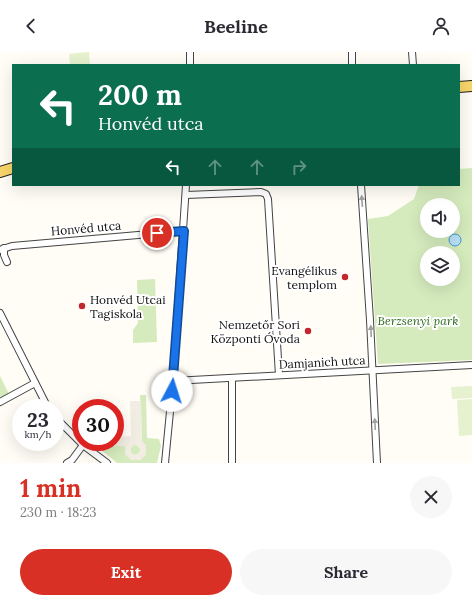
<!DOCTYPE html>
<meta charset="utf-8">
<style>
:root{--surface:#fff;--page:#f7f7f7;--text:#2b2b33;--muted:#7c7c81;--accent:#d93025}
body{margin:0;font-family:Lora,serif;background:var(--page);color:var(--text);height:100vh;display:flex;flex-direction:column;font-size:15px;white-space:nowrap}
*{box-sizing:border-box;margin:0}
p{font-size:13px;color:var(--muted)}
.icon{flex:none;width:22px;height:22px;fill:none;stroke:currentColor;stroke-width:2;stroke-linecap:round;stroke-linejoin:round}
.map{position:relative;height:411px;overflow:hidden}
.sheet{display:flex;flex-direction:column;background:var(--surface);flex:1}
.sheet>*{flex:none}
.top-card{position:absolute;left:12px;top:12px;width:448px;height:122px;border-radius:0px;box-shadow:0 4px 16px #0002;background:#0b6e4f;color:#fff;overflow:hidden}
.controls{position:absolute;left:420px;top:146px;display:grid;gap:8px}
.controls a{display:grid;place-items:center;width:40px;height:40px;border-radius:50%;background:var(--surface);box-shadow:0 4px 16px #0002;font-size:20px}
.speed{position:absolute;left:12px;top:347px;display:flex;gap:8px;font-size:20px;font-weight:700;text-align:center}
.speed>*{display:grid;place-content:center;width:52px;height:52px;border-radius:50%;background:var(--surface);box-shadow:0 4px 16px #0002;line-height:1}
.speed small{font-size:10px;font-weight:400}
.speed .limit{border:6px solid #d22;background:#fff;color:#111}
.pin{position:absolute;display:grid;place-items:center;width:34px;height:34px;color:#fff;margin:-17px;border:2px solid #fff;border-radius:50%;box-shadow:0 1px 4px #0007}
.me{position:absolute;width:44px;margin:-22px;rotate:5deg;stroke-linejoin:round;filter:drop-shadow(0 0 3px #0008)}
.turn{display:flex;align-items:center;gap:14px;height:84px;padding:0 20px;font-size:18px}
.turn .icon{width:52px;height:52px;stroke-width:2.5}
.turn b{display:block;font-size:28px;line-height:34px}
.lanes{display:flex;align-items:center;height:38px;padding:0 20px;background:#0003;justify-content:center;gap:20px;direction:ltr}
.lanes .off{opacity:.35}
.round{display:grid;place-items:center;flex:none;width:42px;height:42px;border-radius:21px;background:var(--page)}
.overview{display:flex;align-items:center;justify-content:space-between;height:68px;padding:0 20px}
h1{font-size:24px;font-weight:800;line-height:30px;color:var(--accent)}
.button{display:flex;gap:8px;margin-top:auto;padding:8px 20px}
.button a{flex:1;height:46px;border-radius:24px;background:var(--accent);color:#fff;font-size:16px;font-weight:800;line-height:46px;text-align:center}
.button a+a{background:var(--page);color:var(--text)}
header{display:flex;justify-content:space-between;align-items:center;height:52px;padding:0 20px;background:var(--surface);font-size:18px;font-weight:800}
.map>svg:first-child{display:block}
</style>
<header><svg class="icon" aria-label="back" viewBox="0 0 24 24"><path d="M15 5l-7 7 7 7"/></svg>Beeline<svg class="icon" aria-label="person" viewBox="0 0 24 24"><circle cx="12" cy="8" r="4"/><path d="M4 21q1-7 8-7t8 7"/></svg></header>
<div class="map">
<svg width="472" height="411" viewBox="0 0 472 411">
<rect width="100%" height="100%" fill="#fffdf5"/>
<!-- green -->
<g fill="#d5ebbd" fill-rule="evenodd">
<path d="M 472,116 L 472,308 L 378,312 L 368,167 L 388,164 L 414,147 L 419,133 L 459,133 L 459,117 ZM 427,153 L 453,153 L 453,179 L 427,179 ZM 427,201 L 453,201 L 453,227 L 427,227 Z"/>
<path d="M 155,227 L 157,290 L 133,291 L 133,278 L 138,271 L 137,228 Z"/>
<path d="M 0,324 L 8,340 L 8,343 L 2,347 L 0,344 Z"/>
<path d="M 140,343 L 146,343 L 147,386 L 159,387 L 161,394 L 157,411 L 117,411 L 100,397 L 104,394 L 125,394 L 125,402 L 140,408 L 146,402 L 146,394 L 142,389 Z"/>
<circle cx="135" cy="398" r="5"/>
</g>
<!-- pitch -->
<g fill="#e6f2cf">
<path d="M 89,0 L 90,12 L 70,13 L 69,2 Z"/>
<path d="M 472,334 L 472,346 L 452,347 L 451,335 Z"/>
<path d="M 472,347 L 472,383 L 459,384 L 457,348 Z"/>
</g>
<!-- plaza -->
<path fill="#f1ede2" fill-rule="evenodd" d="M 130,349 L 141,349 L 142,389 L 146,394 L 146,402 L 140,408 L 131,408 L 125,402 L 125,394 L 104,394 L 100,397 L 96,394 L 95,390 L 115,390 L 115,385 L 131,384 ZM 134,393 L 138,393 L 140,396 L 140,400 L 138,403 L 133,403 L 131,400 L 131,396 Z"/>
<!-- water -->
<circle fill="#b9e0f7" stroke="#3f96cf" cx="455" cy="188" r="6"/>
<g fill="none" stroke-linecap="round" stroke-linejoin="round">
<defs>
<g id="street">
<path d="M 352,0 L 352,13"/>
<path d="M 412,0 L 413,13"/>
<path d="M 190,13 L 190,0"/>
<path d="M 361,133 L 370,268 L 377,411"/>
<path d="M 186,143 L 261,140 L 266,142 L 268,147 L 279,323"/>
<path d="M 4,196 L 4,203 L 7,210"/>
<path d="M 0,198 L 12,194 L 184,179"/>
<path d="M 0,261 L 48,356"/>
<path d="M 232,326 L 232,411"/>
<path d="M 173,329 L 472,313"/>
<path d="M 0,350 L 35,331"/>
<path d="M 55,365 L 83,393 L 107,411"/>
<path d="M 67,411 L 72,408 L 83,393"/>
<path d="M 165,411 L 173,329 L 186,133"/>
</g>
<g id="primary">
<path d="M 459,35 L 472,34"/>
<path d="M 0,120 L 13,116"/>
</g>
</defs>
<!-- street casing -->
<use href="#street" stroke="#444" stroke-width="8"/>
<!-- primary casing -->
<use href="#primary" stroke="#222" stroke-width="12"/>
<!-- street -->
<use href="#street" stroke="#fff" stroke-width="6"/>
<!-- primary -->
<use href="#primary" stroke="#f9d66b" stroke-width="10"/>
</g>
<!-- one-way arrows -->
<defs><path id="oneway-solid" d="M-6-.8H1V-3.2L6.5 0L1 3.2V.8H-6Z"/></defs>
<g fill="#a0a0a0">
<use href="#oneway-solid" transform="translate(362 149) rotate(-94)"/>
<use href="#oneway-solid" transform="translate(371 279) rotate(-92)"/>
<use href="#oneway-solid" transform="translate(375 372) rotate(-93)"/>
</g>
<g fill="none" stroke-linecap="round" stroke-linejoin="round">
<defs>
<path id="route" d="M 157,181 L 184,179 L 172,339"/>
</defs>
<!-- route casing -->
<use href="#route" stroke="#114b97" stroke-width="10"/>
<!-- route -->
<use href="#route" stroke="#1a73e8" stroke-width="7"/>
</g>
<!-- markers -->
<g fill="#c4262e" stroke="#fff" stroke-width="1.5">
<circle cx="345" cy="225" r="4"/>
<circle cx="82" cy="254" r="4"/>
<circle cx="308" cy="279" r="4"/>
</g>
<g text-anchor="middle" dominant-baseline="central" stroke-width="4" stroke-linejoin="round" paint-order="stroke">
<!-- street labels -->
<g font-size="12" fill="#111" stroke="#fff">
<text transform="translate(86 176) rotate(-5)">Honvéd utca</text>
<text transform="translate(322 310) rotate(-3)">Damjanich utca</text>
</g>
<!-- poi labels -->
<g font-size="12" fill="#111" stroke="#fff" text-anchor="end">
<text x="337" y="218">Evangélikus<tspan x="337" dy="14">templom</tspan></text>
<text x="90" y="247" text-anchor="start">Honvéd Utcai<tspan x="90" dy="14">Tagiskola</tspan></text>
<text x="300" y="272">Nemzetőr Sori<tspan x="300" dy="14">Központi Óvoda</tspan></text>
</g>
<!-- park labels -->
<g font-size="12" font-style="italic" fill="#2f6b1f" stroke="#fff">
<text x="418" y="268">Berzsenyi park</text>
</g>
</g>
</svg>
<div class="controls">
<a><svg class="icon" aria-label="sound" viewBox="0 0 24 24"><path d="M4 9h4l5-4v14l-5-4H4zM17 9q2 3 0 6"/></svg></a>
<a><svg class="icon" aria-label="layers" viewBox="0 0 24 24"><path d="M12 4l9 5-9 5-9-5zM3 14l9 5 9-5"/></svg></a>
</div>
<div class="speed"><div>23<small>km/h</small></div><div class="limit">30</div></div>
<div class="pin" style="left:157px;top:181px;background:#d93025"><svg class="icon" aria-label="arrive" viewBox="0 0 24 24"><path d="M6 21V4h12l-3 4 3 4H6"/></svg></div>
<svg class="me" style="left:172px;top:339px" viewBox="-20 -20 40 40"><circle r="19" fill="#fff"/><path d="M0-13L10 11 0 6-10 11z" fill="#1a73e8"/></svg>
<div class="top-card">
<div class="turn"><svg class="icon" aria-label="left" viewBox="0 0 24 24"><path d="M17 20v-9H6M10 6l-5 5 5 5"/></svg><div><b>200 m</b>Honvéd utca</div></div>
<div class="lanes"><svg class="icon" aria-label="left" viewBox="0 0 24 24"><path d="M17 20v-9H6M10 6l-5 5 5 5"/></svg><svg class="icon off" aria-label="ahead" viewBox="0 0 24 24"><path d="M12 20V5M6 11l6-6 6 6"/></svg><svg class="icon off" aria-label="ahead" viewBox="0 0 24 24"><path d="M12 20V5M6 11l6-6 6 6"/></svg><svg class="icon off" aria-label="right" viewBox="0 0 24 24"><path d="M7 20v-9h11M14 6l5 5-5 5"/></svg></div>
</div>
</div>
<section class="sheet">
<div class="overview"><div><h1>1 min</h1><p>230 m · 18:23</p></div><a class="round"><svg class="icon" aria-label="close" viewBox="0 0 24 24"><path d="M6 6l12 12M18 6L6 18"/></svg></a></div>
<div class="button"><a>Exit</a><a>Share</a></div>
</section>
